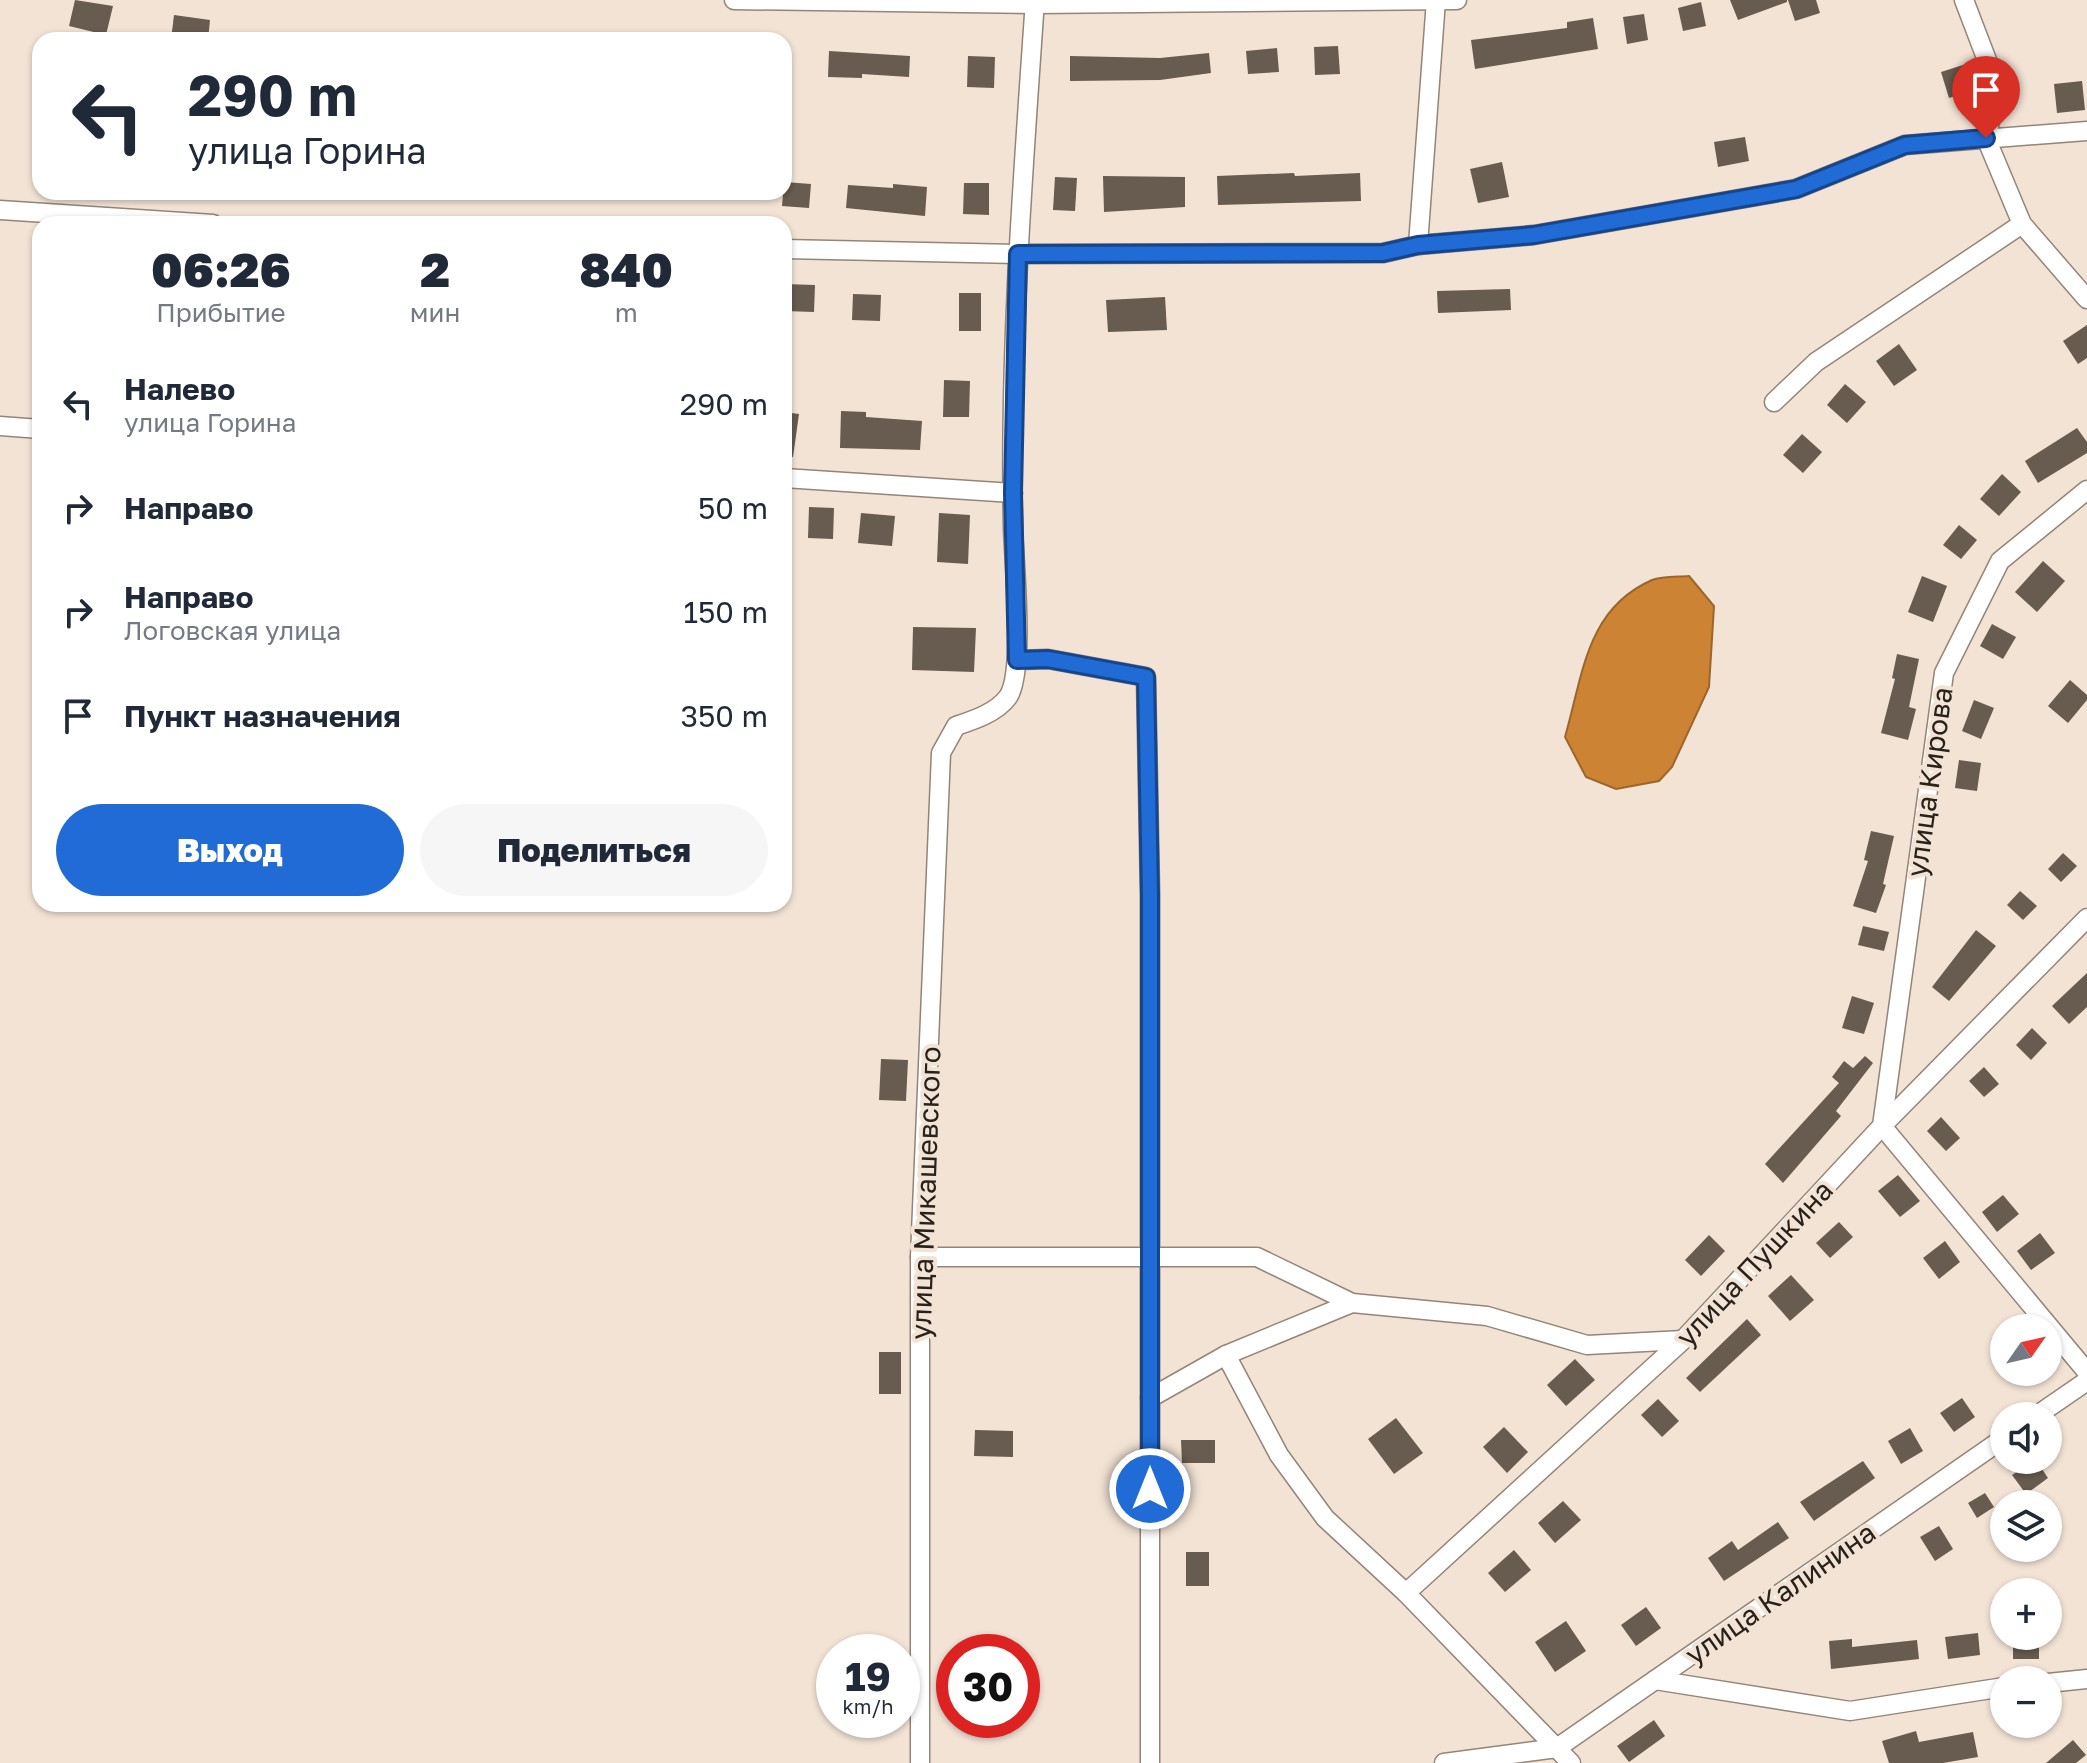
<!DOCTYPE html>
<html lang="ru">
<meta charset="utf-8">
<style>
:root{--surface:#fff;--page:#f6f6f7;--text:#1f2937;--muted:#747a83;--accent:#216bd6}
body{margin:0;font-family:"Golos Text",sans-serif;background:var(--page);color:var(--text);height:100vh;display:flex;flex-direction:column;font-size:30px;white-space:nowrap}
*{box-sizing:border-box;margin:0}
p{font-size:26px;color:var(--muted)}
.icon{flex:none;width:44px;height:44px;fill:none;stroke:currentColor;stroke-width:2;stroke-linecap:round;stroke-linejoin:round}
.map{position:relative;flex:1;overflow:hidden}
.details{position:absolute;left:32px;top:216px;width:760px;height:696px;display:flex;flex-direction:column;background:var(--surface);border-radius:24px;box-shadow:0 2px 6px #0004}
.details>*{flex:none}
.banner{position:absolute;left:32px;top:32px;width:760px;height:168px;border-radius:24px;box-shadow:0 2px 6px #0004;background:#fff;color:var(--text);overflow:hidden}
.needle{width:52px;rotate:56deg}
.tools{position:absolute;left:1990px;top:1314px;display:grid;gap:16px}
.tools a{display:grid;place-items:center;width:72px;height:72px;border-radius:50%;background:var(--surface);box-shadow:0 2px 6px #0004;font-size:40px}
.speed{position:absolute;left:816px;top:1634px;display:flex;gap:16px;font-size:40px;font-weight:700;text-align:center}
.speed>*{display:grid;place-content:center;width:104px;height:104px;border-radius:50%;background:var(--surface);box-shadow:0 2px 6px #0004;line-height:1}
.speed small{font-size:20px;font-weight:400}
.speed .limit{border:12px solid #d22;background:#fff;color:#111}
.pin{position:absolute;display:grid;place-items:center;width:68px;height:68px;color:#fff;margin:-82px -34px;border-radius:50% 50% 50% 0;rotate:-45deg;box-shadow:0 0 8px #0007}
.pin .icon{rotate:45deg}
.me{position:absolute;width:88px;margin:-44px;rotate:0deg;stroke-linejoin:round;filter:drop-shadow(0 0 6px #0008)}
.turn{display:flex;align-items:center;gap:28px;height:168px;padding:0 24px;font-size:36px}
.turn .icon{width:104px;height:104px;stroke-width:2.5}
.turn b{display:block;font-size:56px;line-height:68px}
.eta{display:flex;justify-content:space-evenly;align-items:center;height:136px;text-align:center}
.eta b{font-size:48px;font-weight:800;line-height:56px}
.primary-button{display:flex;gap:16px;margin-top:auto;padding:16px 24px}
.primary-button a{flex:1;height:92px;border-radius:48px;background:var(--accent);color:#fff;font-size:32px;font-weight:800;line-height:92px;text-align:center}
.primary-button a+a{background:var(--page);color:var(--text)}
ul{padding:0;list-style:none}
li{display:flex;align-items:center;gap:24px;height:104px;padding:0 24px}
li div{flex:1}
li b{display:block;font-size:30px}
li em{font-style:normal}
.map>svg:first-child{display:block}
</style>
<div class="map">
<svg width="2087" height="1763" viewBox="0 0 2087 1763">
<rect width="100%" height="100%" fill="#f2e3d5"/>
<!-- water -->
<path fill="#cc8333" stroke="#9b662c" stroke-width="2" d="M 1689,576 L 1714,606 L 1709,687 L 1672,767 L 1659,781 L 1616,789 L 1586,777 L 1565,737 C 1583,675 1586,609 1652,580 C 1662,576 1678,577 1689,576 Z"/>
<!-- building -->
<g fill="#685b4f">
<path d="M 75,0 L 113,6 L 106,35 L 69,26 Z"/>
<path d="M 1730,0 L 1787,0 L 1787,2 L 1738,20 Z"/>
<path d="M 1788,0 L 1816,0 L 1820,13 L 1795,21 Z"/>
<path d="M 1701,2 L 1706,26 L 1683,31 L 1678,8 Z"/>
<path d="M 1644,14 L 1648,40 L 1627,44 L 1623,17 Z"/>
<path d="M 174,15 L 210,20 L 208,40 L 171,40 Z"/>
<path d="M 1593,18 L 1598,49 L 1475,69 L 1471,40 L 1567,28 L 1567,22 Z"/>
<path d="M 1338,46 L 1340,74 L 1315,75 L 1314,47 Z"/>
<path d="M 1277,48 L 1279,72 L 1248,74 L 1246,51 Z"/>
<path d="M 829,51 L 910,56 L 909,77 L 862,74 L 862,78 L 828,77 Z"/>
<path d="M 1209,53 L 1211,73 L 1160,80 L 1070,81 L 1070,56 L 1160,58 Z"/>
<path d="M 968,56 L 995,57 L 994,88 L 967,87 Z"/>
<path d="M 1966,64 L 1974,90 L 1949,98 L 1941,72 Z"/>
<path d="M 2082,81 L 2085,110 L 2057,113 L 2054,84 Z"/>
<path d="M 1745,137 L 1749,161 L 1718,167 L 1714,142 Z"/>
<path d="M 1502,162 L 1509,197 L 1478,203 L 1470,169 Z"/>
<path d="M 1294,173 L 1295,176 L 1360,173 L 1361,201 L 1218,205 L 1217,176 Z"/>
<path d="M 1103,176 L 1185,177 L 1185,207 L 1104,212 Z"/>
<path d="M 1055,177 L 1077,178 L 1075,211 L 1053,210 Z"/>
<path d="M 784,182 L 811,184 L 809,208 L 782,206 Z"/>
<path d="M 964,183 L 989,183 L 989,215 L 963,214 Z"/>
<path d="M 893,184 L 927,187 L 925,216 L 846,208 L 848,185 L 893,188 Z"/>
<path d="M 784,284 L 815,285 L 814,312 L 784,311 Z"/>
<path d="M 1510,289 L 1511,310 L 1438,313 L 1437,291 Z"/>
<rect x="959" y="293" width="22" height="38"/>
<path d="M 853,294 L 881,295 L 880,321 L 852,320 Z"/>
<path d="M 1165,297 L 1167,330 L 1108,332 L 1106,300 Z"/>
<path d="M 2087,325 L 2087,358 L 2078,364 L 2063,341 Z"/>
<path d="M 1899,344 L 1917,370 L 1894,386 L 1876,361 Z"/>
<path d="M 944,380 L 970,381 L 969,417 L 943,417 Z"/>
<path d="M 1845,384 L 1866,402 L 1847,423 L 1827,405 Z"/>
<path d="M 841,411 L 866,412 L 866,417 L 922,421 L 920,450 L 840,448 Z"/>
<path d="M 784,412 L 799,414 L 793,457 L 784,456 Z"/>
<path d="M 2077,428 L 2087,442 L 2087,453 L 2038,483 L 2025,461 Z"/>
<path d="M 1802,434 L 1822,452 L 1803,473 L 1783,455 Z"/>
<path d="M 2002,474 L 2021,492 L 1999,516 L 1980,499 Z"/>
<path d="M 809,507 L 834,508 L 833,539 L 808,538 Z"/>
<path d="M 861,513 L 895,516 L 892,546 L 858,543 Z"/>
<path d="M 939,513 L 970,515 L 968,564 L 937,562 Z"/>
<path d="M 1959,525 L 1977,540 L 1961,559 L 1943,545 Z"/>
<path d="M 2043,561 L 2065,581 L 2037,612 L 2015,592 Z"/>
<path d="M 1922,576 L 1947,586 L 1933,622 L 1908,612 Z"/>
<path d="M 1992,624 L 2016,637 L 2003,659 L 1980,646 Z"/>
<path d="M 913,627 L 976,628 L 974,672 L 912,670 Z"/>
<path d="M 1897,654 L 1919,659 L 1909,707 L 1916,709 L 1908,740 L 1881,733 L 1895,679 L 1892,678 Z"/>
<path d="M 2070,680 L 2087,695 L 2087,700 L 2068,723 L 2048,706 Z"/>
<path d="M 1974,700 L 1994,708 L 1981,739 L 1962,731 Z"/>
<path d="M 1959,760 L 1981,763 L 1977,791 L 1955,788 Z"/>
<path d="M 1871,831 L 1894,836 L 1883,884 L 1886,885 L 1876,913 L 1853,906 L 1868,861 L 1864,860 Z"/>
<path d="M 2063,853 L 2077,866 L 2061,882 L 2048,869 Z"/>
<path d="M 2020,891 L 2037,906 L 2023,920 L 2007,905 Z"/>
<path d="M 1863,926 L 1889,932 L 1884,951 L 1858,945 Z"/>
<path d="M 1976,930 L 1996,946 L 1949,1001 L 1932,987 Z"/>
<path d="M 2087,973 L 2087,1007 L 2069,1024 L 2052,1006 Z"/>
<path d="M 1852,996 L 1874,1003 L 1864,1034 L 1842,1028 Z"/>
<path d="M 2032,1028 L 2047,1043 L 2031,1060 L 2016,1045 Z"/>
<path d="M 1865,1056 L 1873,1063 L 1836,1111 L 1841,1116 L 1783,1183 L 1765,1164 L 1839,1083 L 1832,1077 L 1844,1061 L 1853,1068 Z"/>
<path d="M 881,1059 L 908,1060 L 906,1101 L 879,1100 Z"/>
<path d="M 1984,1067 L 1999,1084 L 1984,1097 L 1969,1081 Z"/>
<path d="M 1941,1117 L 1960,1138 L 1946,1151 L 1927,1131 Z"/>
<path d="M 1898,1175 L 1920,1201 L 1900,1217 L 1878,1191 Z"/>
<path d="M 2003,1195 L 2019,1214 L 1997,1232 L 1982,1212 Z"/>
<path d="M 1839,1222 L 1853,1237 L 1830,1258 L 1816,1243 Z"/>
<path d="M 2040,1233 L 2055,1253 L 2031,1270 L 2017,1251 Z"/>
<path d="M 1709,1235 L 1725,1251 L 1701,1276 L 1685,1260 Z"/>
<path d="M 1945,1241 L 1960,1262 L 1939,1279 L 1923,1258 Z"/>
<path d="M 1791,1275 L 1814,1300 L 1790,1321 L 1768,1296 Z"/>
<path d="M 1747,1319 L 1761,1335 L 1700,1392 L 1686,1378 Z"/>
<rect x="879" y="1352" width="22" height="42"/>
<path d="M 1575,1359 L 1595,1380 L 1566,1406 L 1547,1385 Z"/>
<path d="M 1962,1398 L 1975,1417 L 1954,1432 L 1940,1413 Z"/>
<path d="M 1658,1399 L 1679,1421 L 1662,1437 L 1641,1415 Z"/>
<path d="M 1396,1418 L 1423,1453 L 1394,1474 L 1368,1439 Z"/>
<path d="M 1504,1427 L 1528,1452 L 1507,1473 L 1483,1447 Z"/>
<path d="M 1910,1428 L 1923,1451 L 1901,1464 L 1888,1441 Z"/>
<path d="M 975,1430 L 1013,1431 L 1013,1457 L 974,1456 Z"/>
<path d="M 1181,1440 L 1215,1440 L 1215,1463 L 1182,1463 Z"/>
<path d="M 2036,1460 L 2048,1478 L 2026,1494 L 2012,1475 Z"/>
<path d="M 1863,1461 L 1875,1478 L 1814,1521 L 1800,1502 Z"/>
<path d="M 1985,1493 L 1994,1507 L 1977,1518 L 1968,1503 Z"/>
<path d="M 1563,1501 L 1581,1520 L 1555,1543 L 1538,1523 Z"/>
<path d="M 1778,1522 L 1789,1538 L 1724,1581 L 1708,1558 L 1732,1541 L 1738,1550 Z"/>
<path d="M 1939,1526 L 1953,1549 L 1935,1561 L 1920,1537 Z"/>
<path d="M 1514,1550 L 1531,1570 L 1505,1592 L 1488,1573 Z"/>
<rect x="1186" y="1552" width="23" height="34"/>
<path d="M 1646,1607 L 1661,1628 L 1636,1646 L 1621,1625 Z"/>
<path d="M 1566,1621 L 1586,1651 L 1555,1672 L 1535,1642 Z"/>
<path d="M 1978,1633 L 1980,1655 L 1948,1659 L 1945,1637 Z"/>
<rect x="2013" y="1636" width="26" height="23"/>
<path d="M 1852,1639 L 1852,1647 L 1917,1640 L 1919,1659 L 1831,1669 L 1829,1641 Z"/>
<path d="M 1654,1720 L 1665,1736 L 1629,1762 L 1617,1746 Z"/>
<path d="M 1916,1731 L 1919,1742 L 1973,1732 L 1978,1757 L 1943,1763 L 1889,1763 L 1882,1741 Z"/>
<path d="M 2073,1740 L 2086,1755 L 2076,1763 L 2046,1763 Z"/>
</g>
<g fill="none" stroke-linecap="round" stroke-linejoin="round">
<defs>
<g id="minor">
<path d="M 734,0 L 1035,4 L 1457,0"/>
<path d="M 1964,0 L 1998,89 L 1986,138 L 2022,224 L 2087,299"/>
<path d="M 0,210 L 213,224"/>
<path d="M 1418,245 L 1436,0"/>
<path d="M 784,249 L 1018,254 L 1383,253 L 1418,245 L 1534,235 L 1796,189 L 1905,145 L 2087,131"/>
<path d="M 1774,402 L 1816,362 L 2022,224"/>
<path d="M 0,426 L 40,429"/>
<path d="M 784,478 L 1013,493"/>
<path d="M 2087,490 L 2000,561 L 1944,673 L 1882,1126 L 2087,1372"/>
<path d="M 1017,660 L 1048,659 L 1146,677 L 1150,895 L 1150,1763"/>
<path d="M 920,1257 L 1257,1257 L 1352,1303 L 1487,1316 L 1587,1345 L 1683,1340"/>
<path d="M 1226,1355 L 1279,1455 L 1325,1518 L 1406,1593 L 1571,1763"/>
<path d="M 1150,1398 L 1226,1355 L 1352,1303"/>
<path d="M 2036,1416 L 2087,1381"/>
<path d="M 1406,1593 L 1683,1340 L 1882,1126 L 2087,918"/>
<path d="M 1655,1680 L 1850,1711 L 2004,1687"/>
<path d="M 2048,1683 L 2087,1679"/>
<path d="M 920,1763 L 920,1257 L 941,753 L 956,726 C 974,720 996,713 1008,697 C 1025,673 1014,561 1013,528 C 1009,352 1023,175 1035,0"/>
<path d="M 1444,1763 L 1557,1748 L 2004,1438"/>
</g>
</defs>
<!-- minor casing -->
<use href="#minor" stroke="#938578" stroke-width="21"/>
<!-- minor -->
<use href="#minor" stroke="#fff" stroke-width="18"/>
</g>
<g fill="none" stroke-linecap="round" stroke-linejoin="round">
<defs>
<path id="route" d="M 1150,1489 L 1150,895 L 1146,677 L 1048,659 L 1017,660 L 1013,493 L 1018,254 L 1383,253 L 1418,245 L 1534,235 L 1796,189 L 1905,145 L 1986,138"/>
</defs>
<!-- route casing -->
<use href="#route" stroke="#15468b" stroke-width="20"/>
<!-- route -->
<use href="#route" stroke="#216bd6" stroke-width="14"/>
</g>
<g text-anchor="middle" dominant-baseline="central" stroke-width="8" stroke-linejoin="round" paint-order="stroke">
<!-- street labels -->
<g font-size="28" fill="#28221d" stroke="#f2e3d5">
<text transform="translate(1929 782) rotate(-82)">улица Кирова</text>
<text transform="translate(925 1193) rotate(-88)">улица Микашевского</text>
<text transform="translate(1754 1263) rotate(-47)">улица Пушкина</text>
<text transform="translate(1780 1593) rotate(-35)">улица Калинина</text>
</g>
</g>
</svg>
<div class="tools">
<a><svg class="needle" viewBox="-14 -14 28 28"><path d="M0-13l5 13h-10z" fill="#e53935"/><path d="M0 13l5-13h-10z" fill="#747a83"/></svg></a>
<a><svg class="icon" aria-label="sound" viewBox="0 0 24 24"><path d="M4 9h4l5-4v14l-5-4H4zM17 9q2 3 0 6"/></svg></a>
<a><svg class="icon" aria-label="layers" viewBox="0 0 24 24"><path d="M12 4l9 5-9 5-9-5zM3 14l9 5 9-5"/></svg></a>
<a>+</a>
<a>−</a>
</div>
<div class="speed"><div>19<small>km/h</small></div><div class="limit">30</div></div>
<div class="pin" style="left:1986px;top:138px;background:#d93025"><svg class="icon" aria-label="arrive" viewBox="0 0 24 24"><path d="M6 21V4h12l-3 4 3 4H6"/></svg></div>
<svg class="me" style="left:1150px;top:1489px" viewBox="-20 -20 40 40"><circle r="17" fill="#216bd6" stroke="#fff" stroke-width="3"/><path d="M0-11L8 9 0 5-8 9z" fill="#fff"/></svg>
<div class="banner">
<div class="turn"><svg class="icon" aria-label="left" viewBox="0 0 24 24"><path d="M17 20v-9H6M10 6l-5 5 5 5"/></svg><div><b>290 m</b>улица Горина</div></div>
</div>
<section class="details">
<div class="eta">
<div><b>06:26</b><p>Прибытие</p></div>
<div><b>2</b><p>мин</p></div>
<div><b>840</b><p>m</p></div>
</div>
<ul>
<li><svg class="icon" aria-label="left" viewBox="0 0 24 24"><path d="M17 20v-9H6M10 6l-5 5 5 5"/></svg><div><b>Налево</b><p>улица Горина</p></div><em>290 m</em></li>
<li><svg class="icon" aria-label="right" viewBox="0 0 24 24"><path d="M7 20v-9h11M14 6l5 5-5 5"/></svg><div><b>Направо</b></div><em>50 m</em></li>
<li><svg class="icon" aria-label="right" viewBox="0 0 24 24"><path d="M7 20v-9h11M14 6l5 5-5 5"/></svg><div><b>Направо</b><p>Логовская улица</p></div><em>150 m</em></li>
<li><svg class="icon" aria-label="arrive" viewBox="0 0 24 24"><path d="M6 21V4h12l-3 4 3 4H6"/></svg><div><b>Пункт назначения</b></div><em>350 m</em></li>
</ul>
<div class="primary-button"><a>Выход</a><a>Поделиться</a></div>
</section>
</div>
